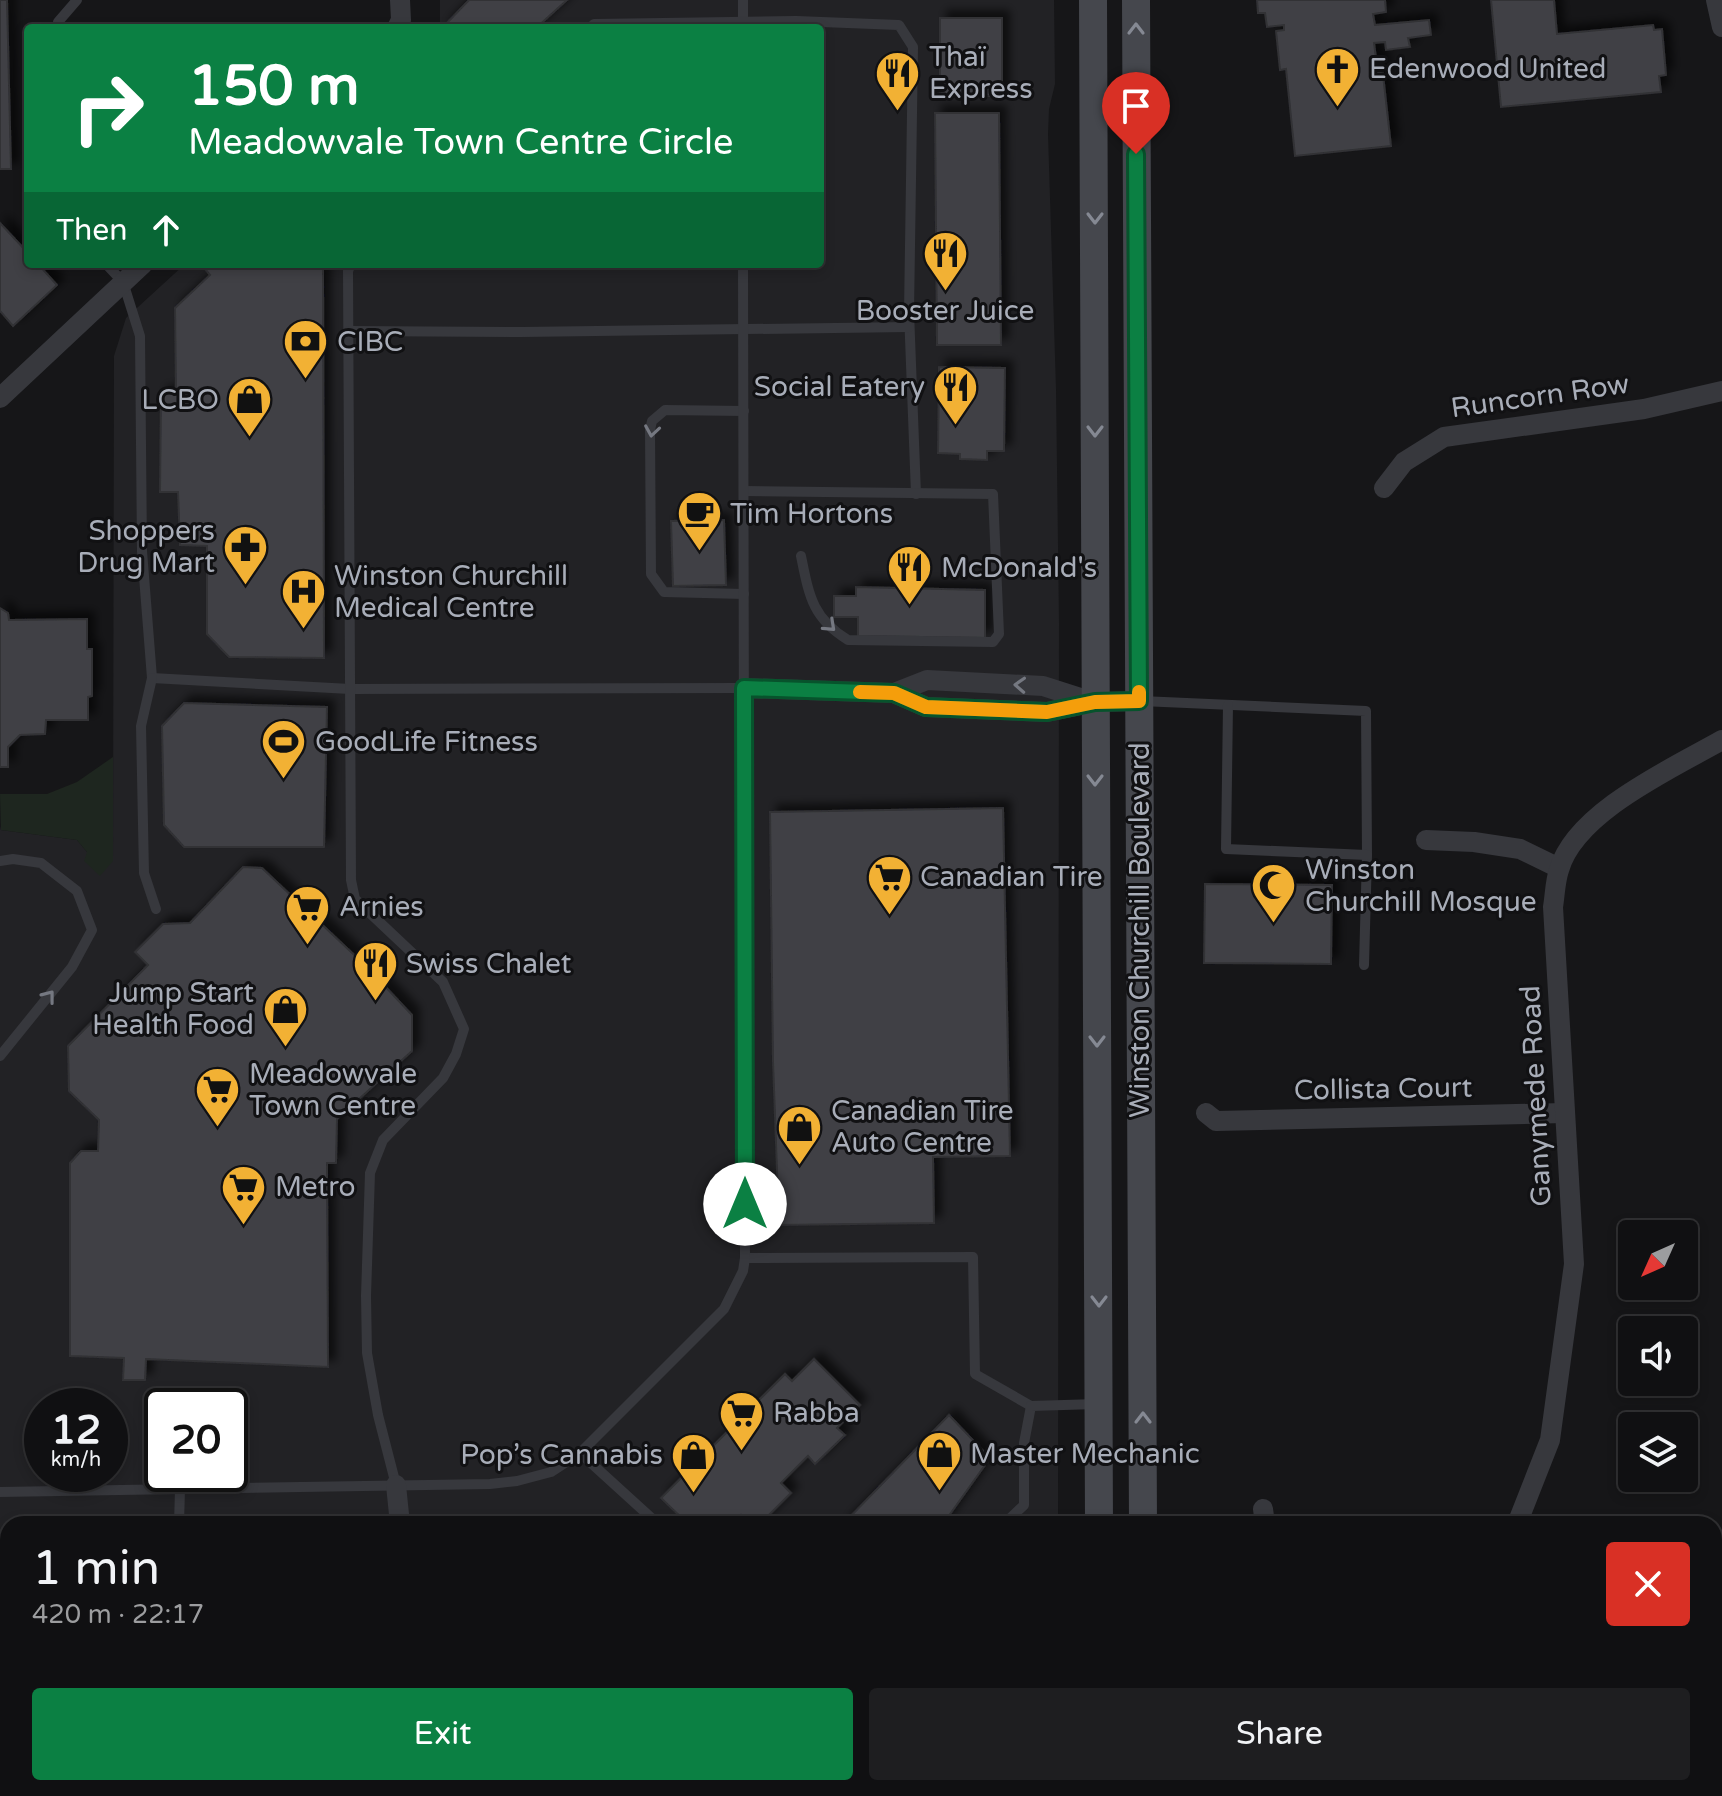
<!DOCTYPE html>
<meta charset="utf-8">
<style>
:root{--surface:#101012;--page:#1e1e20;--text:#f1f3f6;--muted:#9c9d9f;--line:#303032;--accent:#0b8043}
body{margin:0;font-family:"Varela Round",sans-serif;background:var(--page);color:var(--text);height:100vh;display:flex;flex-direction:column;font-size:30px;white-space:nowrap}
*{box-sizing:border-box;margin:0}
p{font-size:26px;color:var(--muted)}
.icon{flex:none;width:44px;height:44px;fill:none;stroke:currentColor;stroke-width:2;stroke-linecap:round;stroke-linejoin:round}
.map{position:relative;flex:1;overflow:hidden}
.drawer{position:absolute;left:0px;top:1516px;width:1722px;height:280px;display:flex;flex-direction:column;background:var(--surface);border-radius:24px 24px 0 0;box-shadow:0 4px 12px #0003,0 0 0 2px var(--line)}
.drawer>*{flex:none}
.guide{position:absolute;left:24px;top:24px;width:800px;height:244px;border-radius:8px;box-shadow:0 4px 12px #0003,0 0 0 2px var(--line);background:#0b8043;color:#fff;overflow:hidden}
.needle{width:52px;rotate:225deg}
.controls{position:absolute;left:1618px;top:1220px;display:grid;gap:16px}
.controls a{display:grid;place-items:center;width:80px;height:80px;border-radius:8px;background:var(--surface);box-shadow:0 4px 12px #0003,0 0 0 2px var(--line);font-size:40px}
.speed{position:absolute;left:24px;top:1388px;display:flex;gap:16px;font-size:40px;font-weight:700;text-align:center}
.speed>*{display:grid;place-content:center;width:104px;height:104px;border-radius:50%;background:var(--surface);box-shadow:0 4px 12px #0003,0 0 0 2px var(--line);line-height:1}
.speed small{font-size:20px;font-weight:400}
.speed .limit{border:4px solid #111;border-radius:12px;background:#fff;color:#111}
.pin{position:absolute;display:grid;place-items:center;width:68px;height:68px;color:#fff;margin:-82px -34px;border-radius:50% 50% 50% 0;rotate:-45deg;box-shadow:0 0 8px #0007}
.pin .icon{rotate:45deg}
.me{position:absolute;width:88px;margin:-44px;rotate:0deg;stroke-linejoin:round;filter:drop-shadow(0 0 6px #0008)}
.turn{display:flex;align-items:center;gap:28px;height:168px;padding:0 32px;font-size:36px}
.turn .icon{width:104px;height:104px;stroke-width:2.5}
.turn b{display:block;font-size:56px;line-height:68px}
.then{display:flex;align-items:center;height:76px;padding:0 32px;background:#0003;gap:16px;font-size:30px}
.round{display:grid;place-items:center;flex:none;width:84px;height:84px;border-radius:8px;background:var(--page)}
.summary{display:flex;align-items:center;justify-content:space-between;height:136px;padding:0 32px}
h1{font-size:48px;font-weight:600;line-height:60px}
.primary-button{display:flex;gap:16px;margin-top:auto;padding:16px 32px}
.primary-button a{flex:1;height:92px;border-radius:8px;background:var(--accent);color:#fff;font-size:32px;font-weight:600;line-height:92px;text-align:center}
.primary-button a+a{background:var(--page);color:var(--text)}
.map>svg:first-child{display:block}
</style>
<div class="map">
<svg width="1722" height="1796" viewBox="0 0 1722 1796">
<defs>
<filter id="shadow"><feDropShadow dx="7" dy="-7" stdDeviation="4" flood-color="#0009"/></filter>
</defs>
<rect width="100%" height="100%" fill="#161618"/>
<!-- built -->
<path fill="#222225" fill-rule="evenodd" d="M 440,0 L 1054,0 L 1055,84 L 1049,109 L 1048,134 L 1056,389 L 1059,623 L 1058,1524 L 8,1524 L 8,1712 L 0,1712 L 0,826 L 1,830 L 77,840 L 87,852 L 113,861 L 114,356 L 126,318 L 185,264 L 820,264 L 820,28 L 440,28 ZM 42,1406 L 110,1406 L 110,1474 L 42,1474 ZM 162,1406 L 230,1406 L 230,1474 L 162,1474 Z"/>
<!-- green -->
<path fill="#1e261f" d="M 113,757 L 113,861 L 100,876 L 84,861 L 87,852 L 77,840 L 1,830 L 0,794 L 47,794 L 77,782 Z"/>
<!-- building -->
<g fill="#404145" stroke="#303034" stroke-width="2" filter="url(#shadow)">
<path d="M 0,0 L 7,0 L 11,169 L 0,169 Z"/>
<path d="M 469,0 L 567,0 L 536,28 L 442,28 Z"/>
<path d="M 1257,0 L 1385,0 L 1386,12 L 1373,14 L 1375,25 L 1429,20 L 1431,35 L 1408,38 L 1410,47 L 1386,50 L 1385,42 L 1374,43 L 1376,58 L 1381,57 L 1391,146 L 1295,156 L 1286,69 L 1280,70 L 1276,31 L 1284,30 L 1284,25 L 1267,27 L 1265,13 L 1258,13 Z"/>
<path d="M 1491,0 L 1554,0 L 1557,34 L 1653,25 L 1654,30 L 1662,29 L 1666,75 L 1659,76 L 1661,92 L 1501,107 Z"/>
<rect x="940" y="18" width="62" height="78"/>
<path d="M 935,113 L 999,113 L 1001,345 L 937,345 Z"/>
<path d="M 0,223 L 28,253 L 28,264 L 38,264 L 57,285 L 13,326 L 0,311 Z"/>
<path d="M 201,264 L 323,264 L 324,658 L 229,657 L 207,634 L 207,546 L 180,545 L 178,492 L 160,492 L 161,393 L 176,394 L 175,308 L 210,275 Z"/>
<path d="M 939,367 L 1005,368 L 1004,451 L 987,451 L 987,460 L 960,459 L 960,454 L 938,453 Z"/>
<path d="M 724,520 L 726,585 L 673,586 L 671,521 Z"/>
<path d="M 856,587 L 985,590 L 985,638 L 858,636 L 858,617 L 834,617 L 834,596 L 856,596 Z"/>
<path d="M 0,608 L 8,613 L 9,620 L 87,619 L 87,649 L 92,649 L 92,696 L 88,697 L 88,720 L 46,720 L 45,734 L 20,735 L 8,747 L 8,767 L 0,767 Z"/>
<path d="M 184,703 L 327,707 L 324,847 L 184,847 L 164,825 L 162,726 Z"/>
<path d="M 1003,808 L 1010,1156 L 933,1157 L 934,1223 L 779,1225 L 773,1062 L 770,812 Z"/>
<path d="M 243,867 L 262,868 L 366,966 L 412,1015 L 412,1051 L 337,1119 L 336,1163 L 327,1163 L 328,1367 L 146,1359 L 145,1380 L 123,1380 L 124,1358 L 70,1356 L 70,1163 L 81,1151 L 98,1151 L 99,1120 L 69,1091 L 68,1046 L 148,965 L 135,952 L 163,924 L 190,923 Z"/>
<path d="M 1205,884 L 1332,885 L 1331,964 L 1204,963 Z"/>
<path d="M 814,1359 L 860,1405 L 837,1428 L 845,1435 L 815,1464 L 808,1456 L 781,1483 L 791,1493 L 760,1524 L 750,1524 L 741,1515 L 731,1524 L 688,1524 L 661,1498 L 785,1374 L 792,1381 Z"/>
<path d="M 949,1415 L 990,1458 L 943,1524 L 843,1524 Z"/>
<path d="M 3,1586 L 8,1586 L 8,1666 L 4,1666 Z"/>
</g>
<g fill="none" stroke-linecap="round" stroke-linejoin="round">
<!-- lane -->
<g stroke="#37383d" stroke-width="10">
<path d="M 743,0 L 743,28"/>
<path d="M 58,28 L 58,22 L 77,0"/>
<path d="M 590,28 L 594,24 L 796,21 L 899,25 L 913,47 L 909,312 L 916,494"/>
<path d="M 106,264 L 123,282 L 140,336 L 142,551 L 152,678 L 350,689 L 744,688"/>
<path d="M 351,264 L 348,271 L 351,880 L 355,899 L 443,982 L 464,1029 L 456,1054 L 443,1078 L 383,1140 L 370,1173 L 366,1296 L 367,1353 L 378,1415 L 396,1485"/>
<path d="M 349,331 L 522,332 L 909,327"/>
<path d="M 744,411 L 665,410 L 652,421 L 650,430 L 651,574 L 664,592 L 744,594"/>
<path d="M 744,491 L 993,494 L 999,634 L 993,642 L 848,640 C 812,618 809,595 801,556"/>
<path d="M 152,678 L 141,726 L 144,873 L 156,909"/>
<path d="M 1141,701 L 1366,711 L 1367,855 L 1364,965"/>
<path d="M 1228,705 L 1226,849 L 1367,855"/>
<path d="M 0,861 L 13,859 L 41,863 L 77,891 L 92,930 L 72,967 L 0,1056"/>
<path d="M 745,1258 L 973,1257 L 975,1374 L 1031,1406"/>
<path d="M 580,1453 L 658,1524"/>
<path d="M 0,1492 L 490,1484 L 517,1481 L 551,1472 L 580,1453 L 724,1309 L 743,1271 L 745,1258 L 743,264"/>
<path d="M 179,1524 L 180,1489"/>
<path d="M 1004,1524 L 1024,1505 L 1024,1443 L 1031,1406 L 1097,1404"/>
<path d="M 0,1680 L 8,1680"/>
<path d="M 1714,1686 L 1722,1686"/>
<path d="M 710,1788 L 710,1796"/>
</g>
<!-- street -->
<g stroke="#37383d" stroke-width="20">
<path d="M 1716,0 L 1722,27"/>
<path d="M 397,28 L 401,20 L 400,0"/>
<path d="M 0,398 L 143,264"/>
<path d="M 1384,488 L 1404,462 L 1444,437 L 1644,409 L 1722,391"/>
<path d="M 744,688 L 894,693 L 926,707 L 1047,712 L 1095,702 L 1139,701"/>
<path d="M 894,693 L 927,680 L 1043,686 L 1093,702"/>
<path d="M 1426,840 L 1474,842 L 1520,849 L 1559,868"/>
<path d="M 1206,1113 L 1216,1121 L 1564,1113"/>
<path d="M 396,1485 L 400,1524"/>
<path d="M 1263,1509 L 1265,1524"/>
<path d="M 1517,1524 L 1550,1440 L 1574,1264 L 1553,907 C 1555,895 1555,882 1559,870 C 1575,812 1673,768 1722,740"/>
</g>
<!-- secondary -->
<g stroke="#45474d" stroke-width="28">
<path d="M 1093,0 L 1099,1524"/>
<path d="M 1136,0 L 1143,1524"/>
<path d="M 0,1746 L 8,1745"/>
<path d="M 1714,1760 L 1722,1760"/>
<path d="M 0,1781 L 8,1781"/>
<path d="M 1101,1788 L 1101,1796"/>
<path d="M 1143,1788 L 1143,1796"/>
<path d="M 407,1796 L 407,1788"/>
</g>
</g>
<!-- one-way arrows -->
<defs><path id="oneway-chevron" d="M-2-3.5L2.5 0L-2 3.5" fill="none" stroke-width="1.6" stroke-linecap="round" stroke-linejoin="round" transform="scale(2)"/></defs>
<g stroke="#858993">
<use href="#oneway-chevron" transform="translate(1136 29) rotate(-90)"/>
<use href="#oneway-chevron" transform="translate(1095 218) rotate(90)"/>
<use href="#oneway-chevron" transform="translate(1095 431) rotate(90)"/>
<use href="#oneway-chevron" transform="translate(1095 780) rotate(90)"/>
<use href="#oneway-chevron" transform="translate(1097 1041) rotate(90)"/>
<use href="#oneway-chevron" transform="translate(1099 1301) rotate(90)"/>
<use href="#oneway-chevron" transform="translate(1143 1418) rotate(-90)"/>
</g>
<g stroke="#757881">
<use href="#oneway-chevron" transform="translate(652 431) rotate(99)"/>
<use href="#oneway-chevron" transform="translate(830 626) rotate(43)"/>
<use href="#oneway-chevron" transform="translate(1020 685) rotate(-177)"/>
<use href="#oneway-chevron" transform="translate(49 996) rotate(-52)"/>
</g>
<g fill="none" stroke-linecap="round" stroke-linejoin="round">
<defs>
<path id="route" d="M 745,1204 L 744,688 L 894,693 L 926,707 L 1047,712 L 1095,702 L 1139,701 L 1136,154"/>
</defs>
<!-- route casing -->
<use href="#route" stroke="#07532c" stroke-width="20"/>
<!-- route -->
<use href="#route" stroke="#0b8043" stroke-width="14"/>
<!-- slow -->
<path stroke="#f59e0b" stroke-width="14" d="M 860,692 L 894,693 L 926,707 L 1047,712 L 1095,702 L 1139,701 L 1139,692"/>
</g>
<!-- icons -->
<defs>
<symbol id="church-pin" viewBox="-11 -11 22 30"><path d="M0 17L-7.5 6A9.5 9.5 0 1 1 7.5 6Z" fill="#f2b134" stroke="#111113"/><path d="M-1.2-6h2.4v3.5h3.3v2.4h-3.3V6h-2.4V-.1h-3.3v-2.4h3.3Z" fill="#111"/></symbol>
<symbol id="restaurant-pin" viewBox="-11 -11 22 30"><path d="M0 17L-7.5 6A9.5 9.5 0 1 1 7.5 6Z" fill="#f2b134" stroke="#111113"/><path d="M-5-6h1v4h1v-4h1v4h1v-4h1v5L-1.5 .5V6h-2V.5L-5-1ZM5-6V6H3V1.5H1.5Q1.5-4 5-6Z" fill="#111"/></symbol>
<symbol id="bank-pin" viewBox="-11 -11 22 30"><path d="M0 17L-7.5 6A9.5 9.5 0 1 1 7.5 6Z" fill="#f2b134" stroke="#111113"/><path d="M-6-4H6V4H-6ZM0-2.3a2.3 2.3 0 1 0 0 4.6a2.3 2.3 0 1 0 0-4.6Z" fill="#111"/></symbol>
<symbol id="shop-pin" viewBox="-11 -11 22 30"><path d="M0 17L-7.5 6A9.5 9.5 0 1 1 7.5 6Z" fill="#f2b134" stroke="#111113"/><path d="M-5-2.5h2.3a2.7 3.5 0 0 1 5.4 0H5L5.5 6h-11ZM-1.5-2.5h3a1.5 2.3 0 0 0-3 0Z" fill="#111"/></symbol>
<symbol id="cafe-pin" viewBox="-11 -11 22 30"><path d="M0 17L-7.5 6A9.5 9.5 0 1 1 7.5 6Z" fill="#f2b134" stroke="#111113"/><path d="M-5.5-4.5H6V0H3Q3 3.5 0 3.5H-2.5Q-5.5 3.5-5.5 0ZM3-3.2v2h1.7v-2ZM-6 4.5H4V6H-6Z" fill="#111"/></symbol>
<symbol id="pharmacy-pin" viewBox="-11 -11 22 30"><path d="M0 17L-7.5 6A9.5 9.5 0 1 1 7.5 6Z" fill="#f2b134" stroke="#111113"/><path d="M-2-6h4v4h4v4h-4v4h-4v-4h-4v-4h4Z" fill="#111"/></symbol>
<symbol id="hospital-pin" viewBox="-11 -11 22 30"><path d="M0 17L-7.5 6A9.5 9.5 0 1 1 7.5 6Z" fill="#f2b134" stroke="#111113"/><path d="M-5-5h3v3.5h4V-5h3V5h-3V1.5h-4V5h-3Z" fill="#111"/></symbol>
<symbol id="stadium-pin" viewBox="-11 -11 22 30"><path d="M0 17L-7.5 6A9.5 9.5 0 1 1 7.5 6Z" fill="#f2b134" stroke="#111113"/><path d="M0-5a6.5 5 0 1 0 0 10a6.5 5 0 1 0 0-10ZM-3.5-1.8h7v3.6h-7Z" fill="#111"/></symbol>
<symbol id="supermarket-pin" viewBox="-11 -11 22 30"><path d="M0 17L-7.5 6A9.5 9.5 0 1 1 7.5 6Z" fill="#f2b134" stroke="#111113"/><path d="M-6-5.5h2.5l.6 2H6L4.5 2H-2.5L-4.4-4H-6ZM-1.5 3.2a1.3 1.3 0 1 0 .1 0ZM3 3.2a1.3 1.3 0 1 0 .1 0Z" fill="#111"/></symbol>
<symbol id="mosque-pin" viewBox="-11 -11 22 30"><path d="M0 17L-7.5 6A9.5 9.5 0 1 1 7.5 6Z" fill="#f2b134" stroke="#111113"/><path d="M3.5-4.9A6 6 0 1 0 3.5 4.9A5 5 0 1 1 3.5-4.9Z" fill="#111"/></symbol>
</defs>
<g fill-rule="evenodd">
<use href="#church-pin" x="1312" y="44" width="51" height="69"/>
<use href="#restaurant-pin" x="872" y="48" width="51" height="69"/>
<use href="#restaurant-pin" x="920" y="228" width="51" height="69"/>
<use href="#bank-pin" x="280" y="316" width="51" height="69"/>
<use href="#restaurant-pin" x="930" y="362" width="51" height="69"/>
<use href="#shop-pin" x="224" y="374" width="51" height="69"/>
<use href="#cafe-pin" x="674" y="488" width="51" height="69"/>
<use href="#pharmacy-pin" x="220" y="522" width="51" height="69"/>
<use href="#restaurant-pin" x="884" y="542" width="51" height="69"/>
<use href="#hospital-pin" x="278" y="566" width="51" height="69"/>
<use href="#stadium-pin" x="258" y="716" width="51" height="69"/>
<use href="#supermarket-pin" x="864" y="852" width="51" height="69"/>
<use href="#mosque-pin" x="1248" y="860" width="51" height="69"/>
<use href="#supermarket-pin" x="282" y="882" width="51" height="69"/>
<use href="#restaurant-pin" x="350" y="938" width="51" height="69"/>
<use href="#shop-pin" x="260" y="984" width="51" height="69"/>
<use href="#supermarket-pin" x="192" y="1064" width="51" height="69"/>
<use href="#shop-pin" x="774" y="1102" width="51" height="69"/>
<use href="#supermarket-pin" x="218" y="1162" width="51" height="69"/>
<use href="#supermarket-pin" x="716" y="1388" width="51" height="69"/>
<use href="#shop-pin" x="914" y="1428" width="51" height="69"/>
<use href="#shop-pin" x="668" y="1430" width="51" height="69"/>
</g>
<g text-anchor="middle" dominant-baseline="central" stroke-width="6" stroke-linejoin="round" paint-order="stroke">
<!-- poi labels -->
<g font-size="28" fill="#a8adb8" stroke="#111113" text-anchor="start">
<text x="929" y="57">Thaï<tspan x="929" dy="32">Express</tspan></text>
<text x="1369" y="69">Edenwood United</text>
<text x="945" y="311" text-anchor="middle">Booster Juice</text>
<text x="337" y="342">CIBC</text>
<text x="925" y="387" text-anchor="end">Social Eatery</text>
<text x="219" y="400" text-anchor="end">LCBO</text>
<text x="730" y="514">Tim Hortons</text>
<text x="215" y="531" text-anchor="end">Shoppers<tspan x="215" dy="32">Drug Mart</tspan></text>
<text x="941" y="568">McDonald's</text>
<text x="334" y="576">Winston Churchill<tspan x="334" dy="32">Medical Centre</tspan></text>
<text x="315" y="742">GoodLife Fitness</text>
<text x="1305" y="870">Winston<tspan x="1305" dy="32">Churchill Mosque</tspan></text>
<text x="920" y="877">Canadian Tire</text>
<text x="339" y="907">Arnies</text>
<text x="406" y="964">Swiss Chalet</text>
<text x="254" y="993" text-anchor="end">Jump Start<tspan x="254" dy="32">Health Food</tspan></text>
<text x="249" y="1074">Meadowvale<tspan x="249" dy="32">Town Centre</tspan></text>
<text x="831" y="1111">Canadian Tire<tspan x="831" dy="32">Auto Centre</tspan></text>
<text x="275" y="1187">Metro</text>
<text x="773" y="1413">Rabba</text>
<text x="970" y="1454">Master Mechanic</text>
<text x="663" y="1455" text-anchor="end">Pop’s Cannabis</text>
</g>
<!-- street labels -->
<g font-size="28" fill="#a8adb8" stroke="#111113">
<text transform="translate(1540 396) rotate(-8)">Runcorn Row</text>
<text transform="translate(1140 930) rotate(-90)">Winston Churchill Boulevard</text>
<text transform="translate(1383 1089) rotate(-1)">Collista Court</text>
<text transform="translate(1536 1096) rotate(-93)">Ganymede Road</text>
</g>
</g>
</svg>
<div class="controls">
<a><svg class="needle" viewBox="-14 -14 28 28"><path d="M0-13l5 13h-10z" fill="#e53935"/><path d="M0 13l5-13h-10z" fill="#9c9d9f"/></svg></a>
<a><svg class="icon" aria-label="sound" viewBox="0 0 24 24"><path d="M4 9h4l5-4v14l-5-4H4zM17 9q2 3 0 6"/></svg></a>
<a><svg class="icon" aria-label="layers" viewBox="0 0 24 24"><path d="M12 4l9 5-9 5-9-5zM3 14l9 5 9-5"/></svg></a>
</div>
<div class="speed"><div>12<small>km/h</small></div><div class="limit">20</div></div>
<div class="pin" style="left:1136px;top:154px;background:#d93025"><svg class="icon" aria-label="arrive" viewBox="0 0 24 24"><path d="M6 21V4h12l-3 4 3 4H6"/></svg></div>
<svg class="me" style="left:745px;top:1204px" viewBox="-20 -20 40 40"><circle r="19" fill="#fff"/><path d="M0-13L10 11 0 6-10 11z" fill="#0b8043"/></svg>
<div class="guide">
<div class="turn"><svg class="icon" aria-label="right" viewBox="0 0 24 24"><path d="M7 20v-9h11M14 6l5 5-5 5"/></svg><div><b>150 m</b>Meadowvale Town Centre Circle</div></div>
<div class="then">Then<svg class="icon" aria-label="ahead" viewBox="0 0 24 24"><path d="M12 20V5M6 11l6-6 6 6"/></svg></div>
</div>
<section class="drawer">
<div class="summary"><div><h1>1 min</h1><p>420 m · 22:17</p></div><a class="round" style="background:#d93025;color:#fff"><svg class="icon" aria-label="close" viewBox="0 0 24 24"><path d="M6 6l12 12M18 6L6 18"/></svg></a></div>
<div class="primary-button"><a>Exit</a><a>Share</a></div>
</section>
</div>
